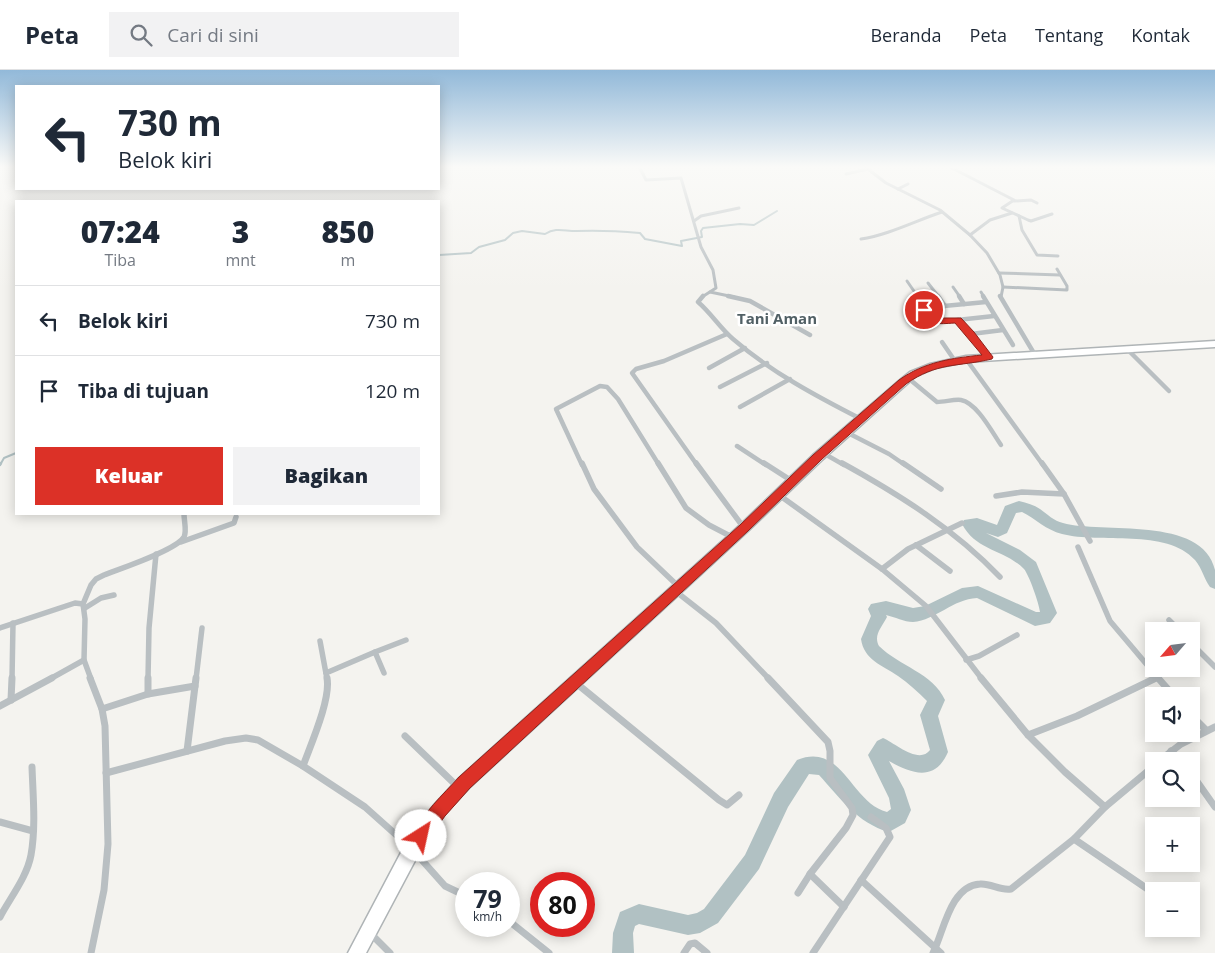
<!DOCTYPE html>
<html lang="id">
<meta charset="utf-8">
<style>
:root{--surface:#fff;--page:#f2f2f3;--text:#1f2937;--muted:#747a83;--line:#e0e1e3;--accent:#dc3127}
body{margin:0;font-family:"Open Sans",sans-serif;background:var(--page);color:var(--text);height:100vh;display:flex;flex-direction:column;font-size:19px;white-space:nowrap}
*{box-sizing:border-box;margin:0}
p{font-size:16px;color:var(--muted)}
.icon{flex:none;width:28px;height:28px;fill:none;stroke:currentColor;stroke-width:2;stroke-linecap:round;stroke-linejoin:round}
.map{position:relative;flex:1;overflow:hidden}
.side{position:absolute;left:15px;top:130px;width:425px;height:315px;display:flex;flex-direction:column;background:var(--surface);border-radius:0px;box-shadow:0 2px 12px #0003}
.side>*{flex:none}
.banner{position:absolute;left:15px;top:15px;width:425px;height:105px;border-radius:0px;box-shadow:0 2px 12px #0003;background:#fff;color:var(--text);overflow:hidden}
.needle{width:32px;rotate:242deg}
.tools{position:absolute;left:1145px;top:552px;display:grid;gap:10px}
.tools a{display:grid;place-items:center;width:55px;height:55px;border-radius:0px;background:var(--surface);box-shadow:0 2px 12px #0003;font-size:25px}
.speed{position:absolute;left:455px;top:802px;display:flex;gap:10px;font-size:25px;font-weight:700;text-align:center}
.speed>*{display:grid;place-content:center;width:65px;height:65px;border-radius:50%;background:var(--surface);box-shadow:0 2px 12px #0003;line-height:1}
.speed small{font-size:12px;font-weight:400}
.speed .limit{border:8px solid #d22;background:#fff;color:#111}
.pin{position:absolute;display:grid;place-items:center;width:42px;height:42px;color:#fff;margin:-21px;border:2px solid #fff;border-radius:50%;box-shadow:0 1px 5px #0007}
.me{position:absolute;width:55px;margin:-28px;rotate:35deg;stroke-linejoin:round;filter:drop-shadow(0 0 4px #0008)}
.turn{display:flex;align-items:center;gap:18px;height:105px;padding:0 20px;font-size:22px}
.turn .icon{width:65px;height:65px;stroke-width:2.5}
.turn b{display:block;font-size:35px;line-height:42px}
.eta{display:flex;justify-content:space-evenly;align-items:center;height:85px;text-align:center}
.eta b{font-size:30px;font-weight:800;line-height:35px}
.action{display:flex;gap:10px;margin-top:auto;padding:10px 20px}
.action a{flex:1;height:58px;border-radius:0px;background:var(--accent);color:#fff;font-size:20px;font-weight:800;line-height:58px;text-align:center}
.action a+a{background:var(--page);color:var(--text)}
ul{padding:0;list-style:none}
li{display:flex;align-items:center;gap:15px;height:70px;padding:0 20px;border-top:1px solid var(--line)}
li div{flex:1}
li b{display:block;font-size:19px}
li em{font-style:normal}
header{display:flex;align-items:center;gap:30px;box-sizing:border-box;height:70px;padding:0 25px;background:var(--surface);border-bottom:1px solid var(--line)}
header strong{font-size:24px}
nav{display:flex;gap:28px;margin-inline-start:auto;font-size:18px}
.search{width:350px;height:45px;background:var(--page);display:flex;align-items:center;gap:12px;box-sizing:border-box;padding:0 18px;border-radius:0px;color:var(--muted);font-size:19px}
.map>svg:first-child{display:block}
</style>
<header>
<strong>Peta</strong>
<div class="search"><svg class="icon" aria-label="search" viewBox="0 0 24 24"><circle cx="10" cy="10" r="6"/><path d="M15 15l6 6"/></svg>Cari di sini</div>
<nav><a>Beranda</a><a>Peta</a><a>Tentang</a><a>Kontak</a></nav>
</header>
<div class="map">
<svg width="1215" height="883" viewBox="0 0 1215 883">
<rect width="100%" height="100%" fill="#f4f3ef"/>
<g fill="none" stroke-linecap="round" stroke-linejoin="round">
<!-- stream-far1 -->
<g stroke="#b1c1c3" stroke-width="2">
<path d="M 439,185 L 471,183 L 479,177 L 505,170 L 513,163 L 522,161 L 545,164 C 556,157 564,161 576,161 C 598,160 618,161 640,163 L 645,169 L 682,176 L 681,171 L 702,167 L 701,161 L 703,158 L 740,154 L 754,155 L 777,141"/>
<path d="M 0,395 L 4,388 L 16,383"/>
</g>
<!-- stream -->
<path stroke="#b1c1c3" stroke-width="2.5" d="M 0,395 L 1,393"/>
<!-- river -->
<path fill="#b1c1c3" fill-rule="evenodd" d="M 1019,431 C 1027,433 1034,435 1040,439 C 1047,444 1054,451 1063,453 C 1101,464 1203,445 1215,500 C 1215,506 1215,513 1215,519 L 1210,517 C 1204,509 1202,498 1195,490 C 1166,458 1100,474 1062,464 C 1046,460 1036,449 1022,442 L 1016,443 L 1007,463 L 998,467 L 986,463 L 1020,480 L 1036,492 L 1057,543 L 1050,553 L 1035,556 L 977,528 C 953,529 936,550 913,552 C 904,552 895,547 886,545 L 887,547 C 882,557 873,565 879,576 C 899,596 933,603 945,630 L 938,646 L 948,682 C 935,712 912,704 889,691 L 904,719 L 911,740 L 905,753 L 889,762 C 857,753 840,728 819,705 L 809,704 L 788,737 L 759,799 L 718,853 L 700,863 L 688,865 L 639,854 L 635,856 L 633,863 L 634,883 L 612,883 L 613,863 L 620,842 L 639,834 L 688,845 L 697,843 L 704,839 L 745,785 L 774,723 L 797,690 C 842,671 851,733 887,742 L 891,739 L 889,728 L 868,685 L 877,671 L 883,668 C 895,673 919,695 930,680 L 920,645 L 927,631 C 918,622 908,613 898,606 C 882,595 864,590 861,569 L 871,546 L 868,539 L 871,534 L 886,531 L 913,538 L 925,536 L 962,518 L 978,516 L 1036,542 L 1040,542 C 1039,533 1029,505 1024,499 C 1004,479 976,481 962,454 L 964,450 L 977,448 L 997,455 L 1005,436 Z"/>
<defs>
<path id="trunk" d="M 1215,271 L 1215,277 L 966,292 L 935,298 L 916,306 L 821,391 L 748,461 L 469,718 L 444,745 L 418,785 L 366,883 L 348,883 L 406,773 L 434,735 L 459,708 L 740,455 L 813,385 L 900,310 L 910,302 L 930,294 L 966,286 Z"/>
</defs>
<!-- trunk casing -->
<use href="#trunk" stroke="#afb4b6" stroke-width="3"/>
<!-- minor-far3 -->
<g stroke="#b9bfc2" stroke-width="3">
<path d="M 639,96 L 646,110 L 681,108 L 701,177 L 713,200 L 716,218 L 702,227"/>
<path d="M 864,96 L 886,113 L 940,140 L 970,165 L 987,183 L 1000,205 L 1003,217 L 1001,227"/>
<path d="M 948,96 L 1014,130 L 1002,138 L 1028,150 L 1031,151 L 1052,144"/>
<path d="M 846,104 L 868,99"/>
<path d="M 898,119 L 908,114"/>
<path d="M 1014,131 L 1031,130 L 1037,133"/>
<path d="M 1019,146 L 1022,160 L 1037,185 L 1058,186"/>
<path d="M 694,151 L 701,146 L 739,138"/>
<path d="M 970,165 L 990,150 L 1012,143"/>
<path d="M 861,169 C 888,165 915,151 942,142"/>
<path d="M 999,203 L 1060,205"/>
<path d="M 907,211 L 918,227"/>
<path d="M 928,213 L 939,227"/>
<path d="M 953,217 L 960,227"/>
<path d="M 1003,217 L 1067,220 L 1067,216 L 1057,199"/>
<path d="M 710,222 L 734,227"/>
<path d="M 981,222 L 984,227"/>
</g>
<!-- minor-far2 -->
<g stroke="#b9bfc2" stroke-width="4.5">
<path d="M 703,226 L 698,232 C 711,243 720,258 733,269 C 771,302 816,326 861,349"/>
<path d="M 728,226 L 750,231 L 810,265"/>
<path d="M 917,226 L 932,249 L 948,251 L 994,246"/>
<path d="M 938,226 L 945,236"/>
<path d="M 959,226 L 964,234"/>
<path d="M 983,226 L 1013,275"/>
<path d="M 1000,226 L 1035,285"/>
<path d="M 923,238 L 986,232"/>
<path d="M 958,250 L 989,287"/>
<path d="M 971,264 L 1003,260"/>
<path d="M 942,272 L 955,291"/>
<path d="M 1127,279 L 1169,321"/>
<path d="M 966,289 L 1043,395"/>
<path d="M 709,298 L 745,278"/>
<path d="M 908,308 L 937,332 C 945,332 954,329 961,330 C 977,333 992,362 1001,375"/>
<path d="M 720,317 L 767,293"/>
<path d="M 740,337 L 790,309"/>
<path d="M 846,362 L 889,384 L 905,395"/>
<path d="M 737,376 L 766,395"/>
<path d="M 823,383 L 844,395"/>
<path d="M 582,395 L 556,339 L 600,316 L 607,317 L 618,329 L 659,395"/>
<path d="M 697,395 L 632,303 L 636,299 L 664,291 L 727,264"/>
</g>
<!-- minor-far1 -->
<g stroke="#b9bfc2" stroke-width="5.5">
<path d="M 582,393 L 594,419 L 637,477 L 678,516"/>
<path d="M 658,393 L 686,438 L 709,455 L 732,467"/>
<path d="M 696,393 L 744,458"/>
<path d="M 764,393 L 792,411"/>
<path d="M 842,393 C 900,425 954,459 1000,507"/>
<path d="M 903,393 L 941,419"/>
<path d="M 1042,393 L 1064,424 L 1090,471"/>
<path d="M 779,425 L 882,499 L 926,536 L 982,609"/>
<path d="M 996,426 L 1022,422 L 1064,424"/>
<path d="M 181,472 L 234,453 L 236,447"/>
<path d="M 916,475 L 950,501"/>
<path d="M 1078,477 L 1110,551 L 1159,609"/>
<path d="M 882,499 L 908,479 L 962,453"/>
<path d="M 674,520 L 716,553 L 769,609"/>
<path d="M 85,538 L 101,528 L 114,525"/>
<path d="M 1169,550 L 1180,561"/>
<path d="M 0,558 L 75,533 L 83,534"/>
<path d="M 320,571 L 327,609"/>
<path d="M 1191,573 L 1215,597"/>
<path d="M 375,582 L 406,570"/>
<path d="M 966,590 L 979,586 L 1017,565"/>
<path d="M 326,603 L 375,582 L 384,603"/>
<path d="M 12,609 L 13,553"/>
<path d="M 50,609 L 84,590"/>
<path d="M 91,609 L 84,590 L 85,549 L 83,534 L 91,515 L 96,509 L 104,505 C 119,499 177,480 184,467 C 187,461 184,451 184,444"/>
<path d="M 148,609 L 149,558 L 156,484"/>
<path d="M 196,609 L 202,558"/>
<path d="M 1153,609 L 1157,607"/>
</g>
<!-- minor -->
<g stroke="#b9bfc2" stroke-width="7">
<path d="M 90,608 L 102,639 L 105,656 L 108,774 L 104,820 L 91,883"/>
<path d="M 768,608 L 828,672 L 830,681 L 830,708 L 852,738 L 853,745 L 846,758 L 810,804 L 798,823"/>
<path d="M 981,608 L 1028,665 L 1065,702 L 1105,737"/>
<path d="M 1158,608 L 1174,626"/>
<path d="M 576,613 L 719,730 L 727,735 L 739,725"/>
<path d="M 148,624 L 148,608"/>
<path d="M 11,630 L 12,608"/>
<path d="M 0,636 L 52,608"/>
<path d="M 102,639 L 148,624 L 195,616"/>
<path d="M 1191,645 L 1206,660"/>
<path d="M 1028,665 L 1077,646 L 1156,608"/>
<path d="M 405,666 L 459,718"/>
<path d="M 187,681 L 196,608"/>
<path d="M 1171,681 L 1181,691"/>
<path d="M 1159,691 L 1181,674 L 1215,657"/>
<path d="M 303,696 C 311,674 331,629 327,608"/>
<path d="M 106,703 L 225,671 L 246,668 L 258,670 L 303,696 L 365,737 L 412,779 L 445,816 L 466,826"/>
<path d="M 1191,703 L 1215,737"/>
<path d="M 0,752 L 33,761"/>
<path d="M 1074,769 L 1152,822"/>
<path d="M 810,804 L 844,837"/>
<path d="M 861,810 L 941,883"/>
<path d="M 0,847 C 10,828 27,807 31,785 C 36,757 33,726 32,697"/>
<path d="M 509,851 L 549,883"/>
<path d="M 370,863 L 390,883"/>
<path d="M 684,883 L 690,874 L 695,873 L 707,883"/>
<path d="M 813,883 L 890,767 L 886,758 L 871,747"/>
<path d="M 933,883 C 944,861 950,816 980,814 C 991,813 1000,821 1011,819 L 1074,769 L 1105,737 L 1154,696"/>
</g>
<!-- trunk -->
<use href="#trunk" fill="#fff" fill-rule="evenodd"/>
</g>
<!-- sky -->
<linearGradient id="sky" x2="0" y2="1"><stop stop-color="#92b9d9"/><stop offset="0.44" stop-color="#fafaf8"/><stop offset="1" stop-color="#fafaf8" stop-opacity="0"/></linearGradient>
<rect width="1215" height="220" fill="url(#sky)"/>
<!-- route -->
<path fill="#dc3127" stroke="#8f2019" d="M 924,237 L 938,248 L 961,248 L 974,262 L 993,287 L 992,289 C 958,297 937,292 906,314 L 821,390 L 748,461 L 470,718 L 445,746 L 426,772 L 421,774 L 415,772 L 413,766 C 422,743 443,725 459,707 L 740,455 L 813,385 L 899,310 C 924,292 952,288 982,285 L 955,253 C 937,254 931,256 919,240 Z"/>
<g text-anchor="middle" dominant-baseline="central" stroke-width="5" stroke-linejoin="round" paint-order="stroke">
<!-- far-quarter labels -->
<g font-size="15" font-weight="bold" fill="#516065" stroke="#fff">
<text x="777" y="248">Tani Aman</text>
</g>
</g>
</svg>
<div class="tools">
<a><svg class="needle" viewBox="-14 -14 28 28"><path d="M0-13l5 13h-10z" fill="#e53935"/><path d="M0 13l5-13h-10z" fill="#747a83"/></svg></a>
<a><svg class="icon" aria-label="sound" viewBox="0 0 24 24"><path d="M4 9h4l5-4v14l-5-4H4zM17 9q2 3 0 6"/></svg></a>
<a><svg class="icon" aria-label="search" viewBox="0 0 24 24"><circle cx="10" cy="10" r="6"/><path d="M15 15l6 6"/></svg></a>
<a>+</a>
<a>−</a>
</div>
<div class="speed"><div>79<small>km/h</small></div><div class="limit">80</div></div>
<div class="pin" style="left:924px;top:240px;background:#d93025"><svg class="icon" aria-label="arrive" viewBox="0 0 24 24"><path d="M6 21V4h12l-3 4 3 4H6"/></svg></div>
<svg class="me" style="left:421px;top:766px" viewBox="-20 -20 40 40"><circle r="19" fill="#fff"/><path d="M0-13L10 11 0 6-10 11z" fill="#dc3127"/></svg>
<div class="banner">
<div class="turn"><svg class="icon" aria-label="left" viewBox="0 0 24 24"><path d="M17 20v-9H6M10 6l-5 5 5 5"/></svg><div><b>730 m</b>Belok kiri</div></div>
</div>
<section class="side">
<div class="eta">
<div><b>07:24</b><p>Tiba</p></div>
<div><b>3</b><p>mnt</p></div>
<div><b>850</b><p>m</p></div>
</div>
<ul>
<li><svg class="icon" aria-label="left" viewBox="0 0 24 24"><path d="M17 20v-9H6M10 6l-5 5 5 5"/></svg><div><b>Belok kiri</b></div><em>730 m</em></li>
<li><svg class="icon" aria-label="arrive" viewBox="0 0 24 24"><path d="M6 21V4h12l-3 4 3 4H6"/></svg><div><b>Tiba di tujuan</b></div><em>120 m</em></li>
</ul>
<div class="action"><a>Keluar</a><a>Bagikan</a></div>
</section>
</div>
